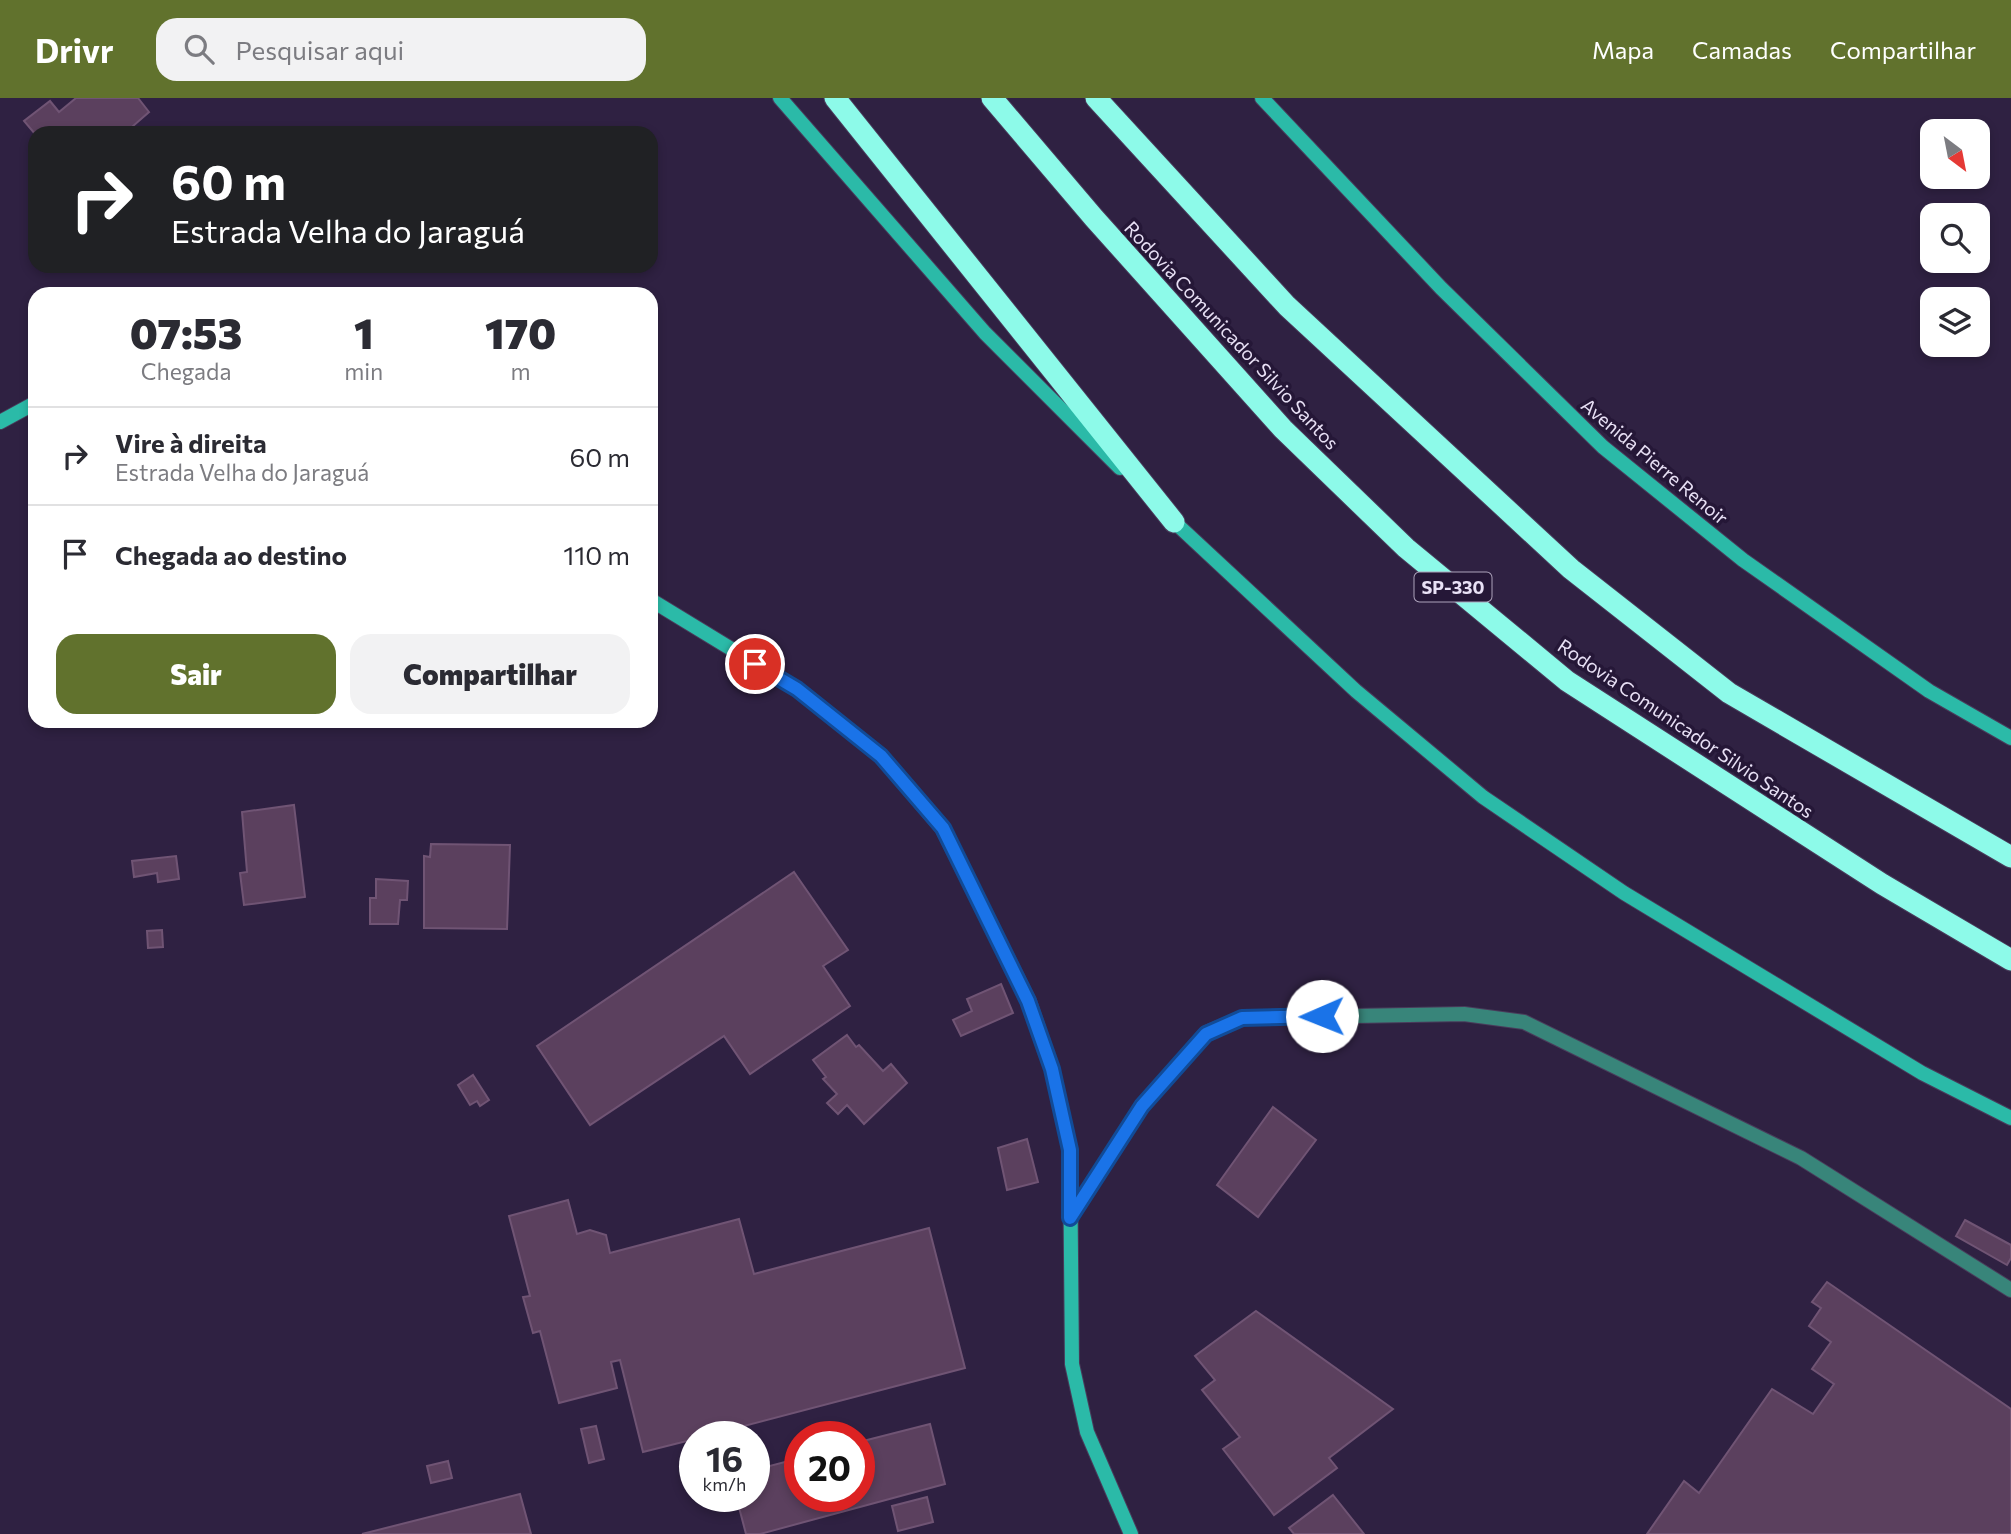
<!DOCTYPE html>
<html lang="pt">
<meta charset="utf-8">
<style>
:root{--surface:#fff;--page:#f2f2f3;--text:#2b2b33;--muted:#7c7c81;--line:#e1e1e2;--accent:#61722d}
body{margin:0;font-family:Commissioner,sans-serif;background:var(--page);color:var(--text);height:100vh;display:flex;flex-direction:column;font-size:26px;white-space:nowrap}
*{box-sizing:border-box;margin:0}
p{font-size:23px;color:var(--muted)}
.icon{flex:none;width:38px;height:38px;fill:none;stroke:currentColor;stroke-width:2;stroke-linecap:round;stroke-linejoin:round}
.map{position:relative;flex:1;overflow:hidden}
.sheet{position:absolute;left:28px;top:189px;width:630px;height:441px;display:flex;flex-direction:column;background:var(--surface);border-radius:21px;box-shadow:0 4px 10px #0003}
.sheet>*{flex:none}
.top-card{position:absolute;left:28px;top:28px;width:630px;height:147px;border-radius:21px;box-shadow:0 4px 10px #0003;background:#202124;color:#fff;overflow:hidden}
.needle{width:46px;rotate:148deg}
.fabs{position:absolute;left:1920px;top:21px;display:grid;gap:14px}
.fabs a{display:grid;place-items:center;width:70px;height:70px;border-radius:14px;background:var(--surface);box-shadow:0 4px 10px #0003;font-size:35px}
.speed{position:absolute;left:679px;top:1323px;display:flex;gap:14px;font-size:35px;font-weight:700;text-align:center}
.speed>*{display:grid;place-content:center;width:91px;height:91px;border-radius:50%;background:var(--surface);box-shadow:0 4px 10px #0003;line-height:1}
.speed small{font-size:18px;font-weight:400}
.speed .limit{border:10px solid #d22;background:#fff;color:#111}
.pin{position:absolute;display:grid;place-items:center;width:60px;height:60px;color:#fff;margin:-30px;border:4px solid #fff;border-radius:50%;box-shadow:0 2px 7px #0007}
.me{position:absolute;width:77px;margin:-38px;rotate:269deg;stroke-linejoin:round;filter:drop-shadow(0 0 5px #0008)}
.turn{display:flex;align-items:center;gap:24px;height:147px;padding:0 28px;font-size:32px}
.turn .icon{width:91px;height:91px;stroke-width:2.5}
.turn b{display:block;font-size:49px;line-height:60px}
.eta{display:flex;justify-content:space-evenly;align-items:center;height:119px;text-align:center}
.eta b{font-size:42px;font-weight:800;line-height:49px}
.action{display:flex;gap:14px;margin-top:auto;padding:14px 28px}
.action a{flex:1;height:80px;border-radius:21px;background:var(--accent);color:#fff;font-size:28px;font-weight:800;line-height:80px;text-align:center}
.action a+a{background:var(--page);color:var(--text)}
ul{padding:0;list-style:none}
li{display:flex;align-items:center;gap:21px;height:98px;padding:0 28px;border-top:2px solid var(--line)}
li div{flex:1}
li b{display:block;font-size:26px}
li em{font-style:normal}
header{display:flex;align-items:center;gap:42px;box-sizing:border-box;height:98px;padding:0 35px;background:var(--accent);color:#fff}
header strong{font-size:33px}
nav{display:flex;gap:38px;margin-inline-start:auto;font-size:24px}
.search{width:490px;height:63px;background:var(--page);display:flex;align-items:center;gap:18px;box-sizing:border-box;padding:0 24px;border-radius:21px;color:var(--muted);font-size:26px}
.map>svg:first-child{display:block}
</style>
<header>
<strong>Drivr</strong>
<div class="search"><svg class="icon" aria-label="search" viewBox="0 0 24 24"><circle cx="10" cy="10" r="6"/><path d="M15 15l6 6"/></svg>Pesquisar aqui</div>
<nav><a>Mapa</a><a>Camadas</a><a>Compartilhar</a></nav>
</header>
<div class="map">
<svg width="2011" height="1436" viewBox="0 0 2011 1436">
<rect width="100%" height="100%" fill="#2f2142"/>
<!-- building -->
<g fill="#5b405e" stroke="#705474" stroke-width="2">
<path d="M 76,0 L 138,0 L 149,14 L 133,28 L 139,35 L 35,36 L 24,23 L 50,3 L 59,14 Z"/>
<path d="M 294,707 L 305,799 L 244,807 L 240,775 L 247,774 L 242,714 Z"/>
<path d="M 431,746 L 510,747 L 507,831 L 424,830 L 424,758 L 430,759 Z"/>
<path d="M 176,758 L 179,781 L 158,784 L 157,775 L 134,779 L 132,763 Z"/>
<path d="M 794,774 L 848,852 L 823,868 L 850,908 L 750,976 L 724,938 L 590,1027 L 537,948 Z"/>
<path d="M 376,781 L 408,783 L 407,802 L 400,802 L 398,826 L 370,826 L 370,800 L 376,800 Z"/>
<path d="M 162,832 L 163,849 L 148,850 L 147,833 Z"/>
<path d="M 1001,886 L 1013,915 L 961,938 L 953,922 L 972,913 L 967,901 Z"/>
<path d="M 847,937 L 856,949 L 859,947 L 883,973 L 891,966 L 907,985 L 864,1026 L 847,1007 L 838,1016 L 827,1005 L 837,996 L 823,981 L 826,979 L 813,962 Z"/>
<path d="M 473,977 L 489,1002 L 480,1008 L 477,1003 L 470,1007 L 458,987 Z"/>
<path d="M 1273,1009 L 1316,1042 L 1258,1119 L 1217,1087 Z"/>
<path d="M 1027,1041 L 1038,1084 L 1007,1092 L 998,1050 Z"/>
<path d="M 568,1102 L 577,1136 L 590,1132 L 606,1137 L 610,1155 L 739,1121 L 754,1176 L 929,1130 L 965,1270 L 702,1339 L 695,1339 L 695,1341 L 643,1354 L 620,1262 L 611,1264 L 617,1290 L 559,1305 L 540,1233 L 533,1235 L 523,1199 L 530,1198 L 509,1118 Z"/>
<path d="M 1965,1122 L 2011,1147 L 2011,1160 L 2007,1167 L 1956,1138 Z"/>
<path d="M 1827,1184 L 2011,1311 L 2011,1436 L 1647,1436 L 1684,1383 L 1699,1395 L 1772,1291 L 1813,1316 L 1834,1286 L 1812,1271 L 1831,1244 L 1809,1228 L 1821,1210 L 1812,1204 Z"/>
<path d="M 1256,1213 L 1393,1311 L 1329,1360 L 1337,1370 L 1274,1417 L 1223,1351 L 1240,1339 L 1202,1292 L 1215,1282 L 1195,1258 Z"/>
<path d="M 930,1326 L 945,1386 L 760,1436 L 746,1436 L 736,1398 L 754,1398 L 754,1372 L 800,1360 L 800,1398 L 859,1398 L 859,1344 Z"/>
<path d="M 596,1328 L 604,1361 L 589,1365 L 581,1331 Z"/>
<path d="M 448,1363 L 452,1380 L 431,1385 L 427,1368 Z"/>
<path d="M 520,1396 L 531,1436 L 362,1436 Z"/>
<path d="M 1333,1397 L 1364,1436 L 1294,1436 L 1289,1430 Z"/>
<path d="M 927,1399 L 933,1424 L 898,1433 L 892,1408 Z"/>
</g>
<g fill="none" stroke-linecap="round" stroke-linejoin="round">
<defs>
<path id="lane" d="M 1070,1120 L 1142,1008 L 1206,935 L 1242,920 L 1464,916 L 1524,924 L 1801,1060 L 2011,1192"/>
<g id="secondary">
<path d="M 780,0 L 985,235 L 1120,370"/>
<path d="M 1262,0 L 1441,190 L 1603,349 L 1743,462 L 1929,593 L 2011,640"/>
<path d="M 0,324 L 35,305"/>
<path d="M 1169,419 L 1356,593 L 1483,699 L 1624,795 L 1922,975 L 2011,1020"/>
<path d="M 651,502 L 797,591 L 881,658 L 942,730 L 1029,903 L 1052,971 L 1070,1051 L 1072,1266 L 1087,1334 L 1131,1436"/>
</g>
<g id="highway">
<path d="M 835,0 L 1174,424"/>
<path d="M 992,0 L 1094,120 L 1283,331 L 1406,450 L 1567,583 L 1882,786 L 2011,862"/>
<path d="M 1096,0 L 1287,208 L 1571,471 L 1729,595 L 2011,759"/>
</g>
</defs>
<!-- lane casing -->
<use href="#lane" stroke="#493c5b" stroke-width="16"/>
<!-- secondary casing -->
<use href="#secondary" stroke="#493c5b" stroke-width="16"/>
<!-- highway casing -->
<use href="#highway" stroke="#493c5b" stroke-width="23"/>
<!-- lane -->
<use href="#lane" stroke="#38857a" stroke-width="14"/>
<!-- secondary -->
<use href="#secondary" stroke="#2bbaa8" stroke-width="14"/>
<!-- highway -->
<use href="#highway" stroke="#8dfae9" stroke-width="21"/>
</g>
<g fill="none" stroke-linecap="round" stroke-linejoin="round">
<defs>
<path id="route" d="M 755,566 L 797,591 L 881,658 L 943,730 L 1028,903 L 1052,971 L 1070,1052 L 1070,1120 L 1142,1008 L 1206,936 L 1242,920 L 1322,918"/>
</defs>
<!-- route casing -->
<use href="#route" stroke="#114b97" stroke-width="18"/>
<!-- route -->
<use href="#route" stroke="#1a73e8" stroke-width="12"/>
</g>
<g text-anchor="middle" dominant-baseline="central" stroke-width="7" stroke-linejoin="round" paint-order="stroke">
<!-- shield labels -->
<rect fill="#251737" stroke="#aea4bc" stroke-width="2" x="1414.5" y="474.5" width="77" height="29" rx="5"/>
<g font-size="18" font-weight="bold" fill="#e8e0f5">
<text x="1453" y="489">SP-330</text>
</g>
<!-- street labels -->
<g font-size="19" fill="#e8e0f5" stroke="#251737">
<text transform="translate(1232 237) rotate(47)">Rodovia Comunicador Silvio Santos</text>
<text transform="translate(1655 363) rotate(40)">Avenida Pierre Renoir</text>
<text transform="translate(1686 630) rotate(34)">Rodovia Comunicador Silvio Santos</text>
</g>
</g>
</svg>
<div class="fabs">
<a><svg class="needle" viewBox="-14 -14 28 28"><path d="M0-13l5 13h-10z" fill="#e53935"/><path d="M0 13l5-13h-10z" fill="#7c7c81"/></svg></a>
<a><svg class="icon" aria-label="search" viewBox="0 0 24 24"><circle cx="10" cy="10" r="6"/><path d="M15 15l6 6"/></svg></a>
<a><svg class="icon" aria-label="layers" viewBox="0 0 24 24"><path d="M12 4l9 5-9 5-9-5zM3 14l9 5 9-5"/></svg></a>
</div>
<div class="speed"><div>16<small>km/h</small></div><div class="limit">20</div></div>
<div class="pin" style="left:755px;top:566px;background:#d93025"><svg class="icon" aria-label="arrive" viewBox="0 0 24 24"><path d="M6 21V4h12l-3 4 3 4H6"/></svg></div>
<svg class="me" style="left:1322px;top:918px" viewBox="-20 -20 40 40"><circle r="19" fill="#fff"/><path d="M0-13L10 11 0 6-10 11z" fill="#1a73e8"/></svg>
<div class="top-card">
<div class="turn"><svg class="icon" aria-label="right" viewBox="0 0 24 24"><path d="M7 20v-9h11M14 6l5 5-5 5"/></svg><div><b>60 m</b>Estrada Velha do Jaraguá</div></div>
</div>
<section class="sheet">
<div class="eta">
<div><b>07:53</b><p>Chegada</p></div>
<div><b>1</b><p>min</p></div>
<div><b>170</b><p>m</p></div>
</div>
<ul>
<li><svg class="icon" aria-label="right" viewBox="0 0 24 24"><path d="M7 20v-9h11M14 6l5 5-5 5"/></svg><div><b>Vire à direita</b><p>Estrada Velha do Jaraguá</p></div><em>60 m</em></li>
<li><svg class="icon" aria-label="arrive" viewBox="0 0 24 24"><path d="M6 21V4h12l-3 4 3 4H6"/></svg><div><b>Chegada ao destino</b></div><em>110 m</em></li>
</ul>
<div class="action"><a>Sair</a><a>Compartilhar</a></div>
</section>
</div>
